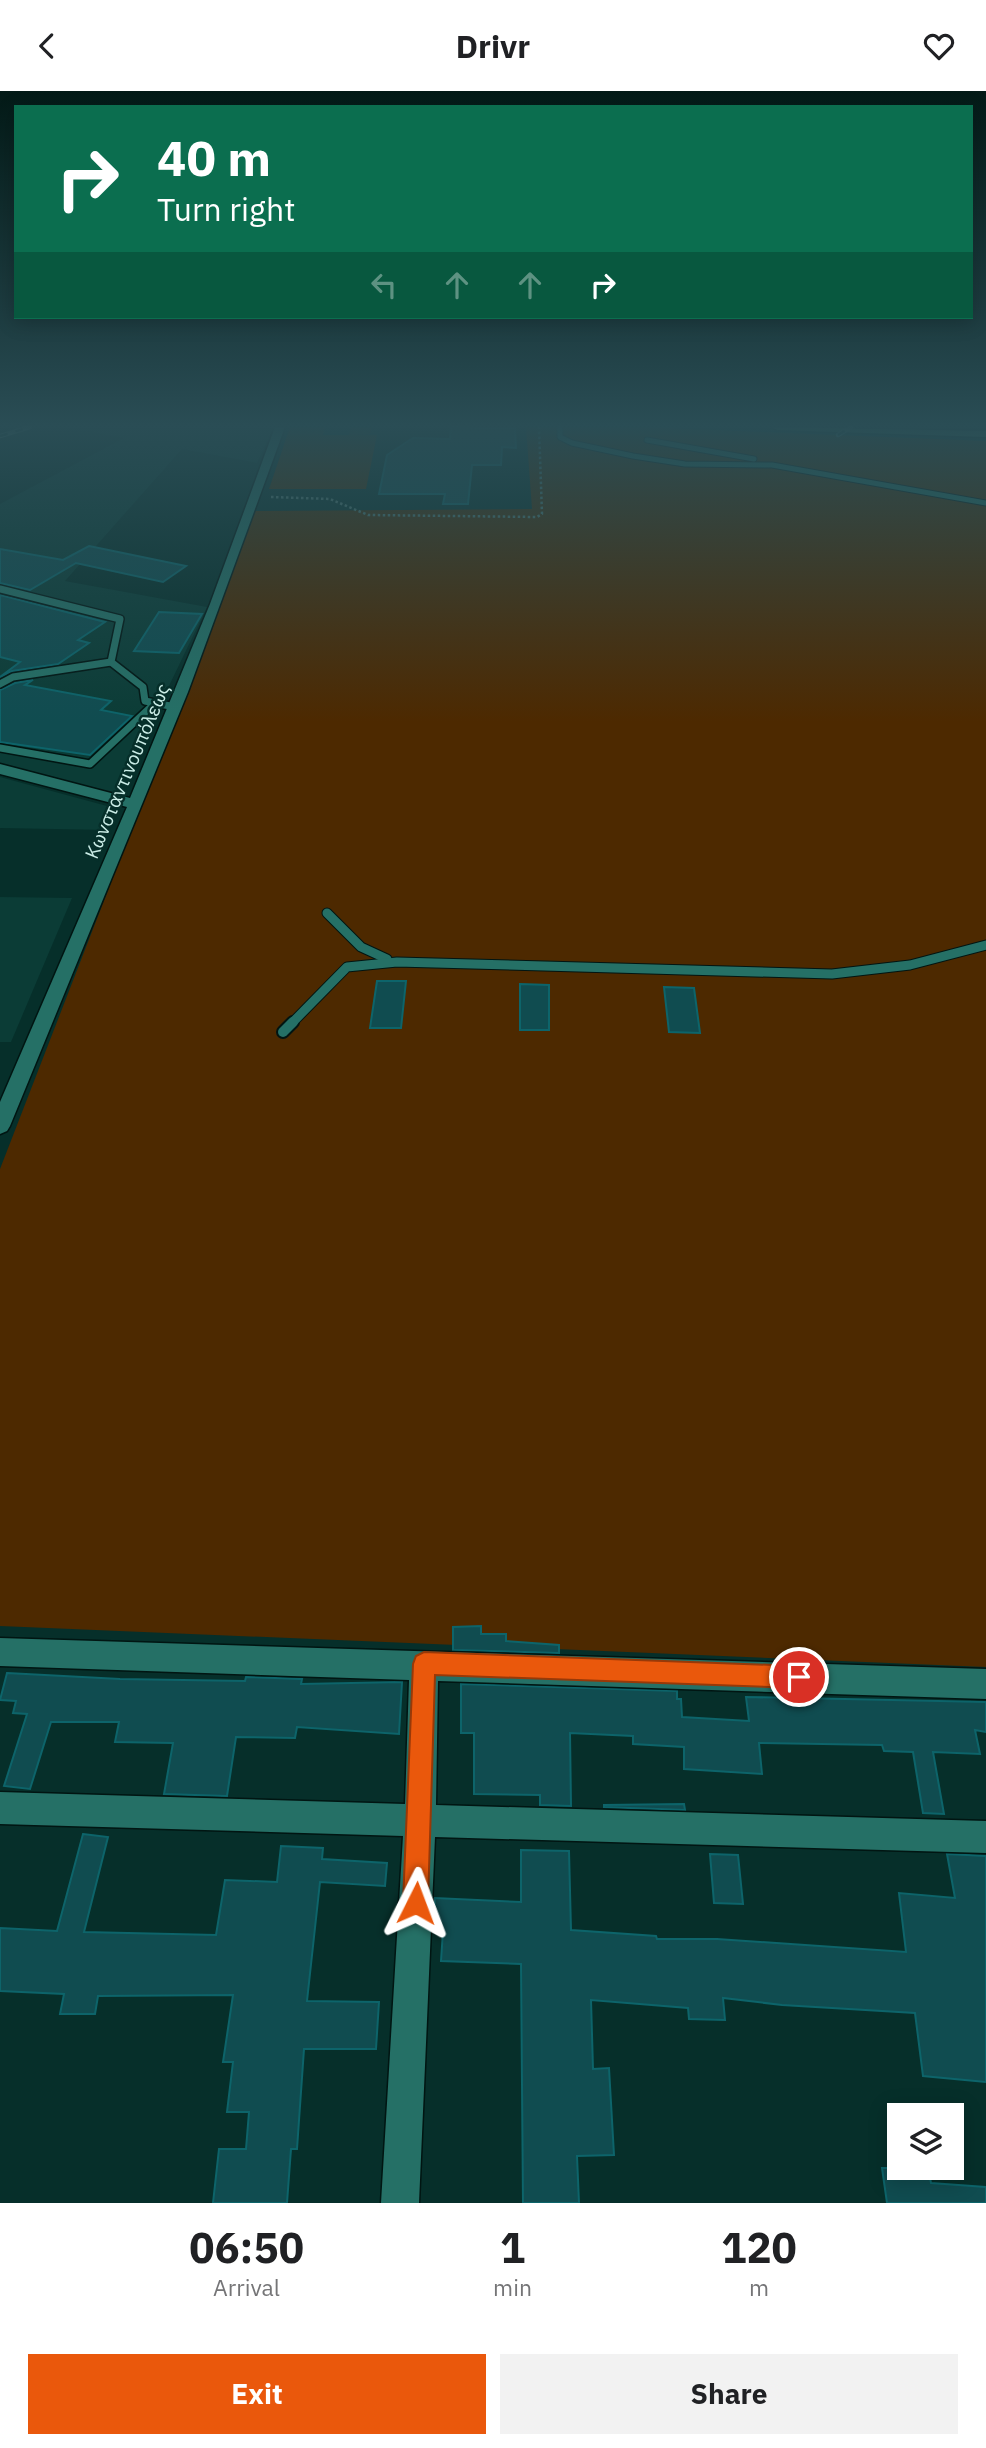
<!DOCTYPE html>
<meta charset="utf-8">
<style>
:root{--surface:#fff;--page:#f2f2f2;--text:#202124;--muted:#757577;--accent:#ea580c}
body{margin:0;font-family:"IBM Plex Sans",sans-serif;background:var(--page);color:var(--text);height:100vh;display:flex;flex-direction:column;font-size:26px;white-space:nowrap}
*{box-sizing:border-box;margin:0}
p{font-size:23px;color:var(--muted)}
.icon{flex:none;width:38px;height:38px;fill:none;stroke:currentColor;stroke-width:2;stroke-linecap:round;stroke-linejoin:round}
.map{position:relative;height:2112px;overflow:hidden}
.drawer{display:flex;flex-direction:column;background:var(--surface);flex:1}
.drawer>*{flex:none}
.guide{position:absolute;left:14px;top:14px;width:959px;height:214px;border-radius:0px;box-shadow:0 4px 18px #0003;background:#0b6e4f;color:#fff;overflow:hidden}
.buttons{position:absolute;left:887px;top:2012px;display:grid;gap:14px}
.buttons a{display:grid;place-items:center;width:77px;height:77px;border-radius:0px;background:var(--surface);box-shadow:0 4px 18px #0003;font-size:35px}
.pin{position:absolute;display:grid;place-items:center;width:60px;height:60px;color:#fff;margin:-30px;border:4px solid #fff;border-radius:50%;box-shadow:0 2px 7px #0007}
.me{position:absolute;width:77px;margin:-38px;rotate:3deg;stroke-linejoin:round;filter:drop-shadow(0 0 5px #0008)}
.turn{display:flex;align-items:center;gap:24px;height:147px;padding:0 28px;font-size:32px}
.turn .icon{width:91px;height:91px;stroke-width:2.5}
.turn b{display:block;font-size:49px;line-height:60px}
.lanes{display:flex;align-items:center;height:66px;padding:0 28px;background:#0003;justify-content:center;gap:35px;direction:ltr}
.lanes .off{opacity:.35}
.eta{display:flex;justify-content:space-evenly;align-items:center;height:119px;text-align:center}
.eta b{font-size:42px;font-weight:700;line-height:49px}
.action{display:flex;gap:14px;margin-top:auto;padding:14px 28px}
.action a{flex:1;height:80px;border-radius:0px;background:var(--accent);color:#fff;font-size:28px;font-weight:700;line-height:80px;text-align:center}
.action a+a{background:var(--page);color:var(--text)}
header{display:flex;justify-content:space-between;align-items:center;height:91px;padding:0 28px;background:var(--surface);font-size:32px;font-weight:700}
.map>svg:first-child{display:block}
</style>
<header><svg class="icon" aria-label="back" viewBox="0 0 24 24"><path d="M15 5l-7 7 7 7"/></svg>Drivr<svg class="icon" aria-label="heart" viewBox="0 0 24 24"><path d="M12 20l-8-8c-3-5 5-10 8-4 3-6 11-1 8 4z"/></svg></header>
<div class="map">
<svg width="986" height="2112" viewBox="0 0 986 2112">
<rect width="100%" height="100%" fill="#062f2a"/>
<!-- built -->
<g fill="#0b3c36">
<path d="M 67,336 L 274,336 L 257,372 L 182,358 L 65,490 L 207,516 L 113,711 L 0,680 L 0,413 L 124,347 Z"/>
<path d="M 0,686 L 107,715 L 109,739 L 0,737 Z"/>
<path d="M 0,806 L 72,807 L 11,951 L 0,951 Z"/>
</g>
<!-- green -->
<g fill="#4d2900">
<path d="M 290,336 L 314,336 L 312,344 L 315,336 L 325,336 L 323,344 L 349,344 L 351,336 L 372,336 L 370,343 L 357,343 L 377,344 L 366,398 L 269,398 Z"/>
<path d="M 526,336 L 640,336 L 986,350 L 986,1576 L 0,1535 L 0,1078 L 255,420 L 532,418 Z"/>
</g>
<!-- building -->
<g fill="#104c50" stroke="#0d646a" stroke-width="2">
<path d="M 451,336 L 515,338 L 516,357 L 502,356 L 501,374 L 472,374 L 468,413 L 443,413 L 445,403 L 379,403 L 387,364 L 413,347 L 450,348 Z"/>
<path d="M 89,455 L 186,475 L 163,491 L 76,472 L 30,499 L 0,492 L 0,458 L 63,469 Z"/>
<path d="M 0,504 L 105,531 L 78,549 L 89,552 L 58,573 L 12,580 L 0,586 L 20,571 L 0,566 Z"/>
<path d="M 159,521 L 202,523 L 179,562 L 134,560 Z"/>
<path d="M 33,589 L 25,594 L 111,610 L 101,619 L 132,625 L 90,664 L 0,651 L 0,599 L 15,592 Z"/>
<path d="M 377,890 L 406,890 L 401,937 L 370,937 Z"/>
<path d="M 520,893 L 549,894 L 549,939 L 520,939 Z"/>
<path d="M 664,896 L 694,897 L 700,942 L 669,941 Z"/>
<path d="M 481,1535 L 481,1543 L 506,1543 L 506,1550 L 559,1554 L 559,1562 L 453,1559 L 453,1536 Z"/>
<path d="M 7,1582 L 120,1588 L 245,1590 L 246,1586 L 302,1588 L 301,1593 L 402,1591 L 399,1643 L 297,1636 L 295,1647 L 236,1646 L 227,1705 L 164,1703 L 173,1652 L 115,1651 L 119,1631 L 51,1631 L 30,1698 L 4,1695 L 27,1623 L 13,1622 L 16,1610 L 0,1609 Z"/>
<path d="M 461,1593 L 677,1600 L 677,1608 L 681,1608 L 682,1626 L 749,1630 L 746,1606 L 986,1611 L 986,1641 L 975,1639 L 980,1663 L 933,1661 L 944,1723 L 923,1722 L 913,1661 L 884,1660 L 882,1654 L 759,1652 L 762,1683 L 684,1678 L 684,1656 L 633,1653 L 633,1645 L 570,1642 L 571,1715 L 540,1714 L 540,1704 L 474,1703 L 474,1642 L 461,1642 Z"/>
<path d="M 684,1713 L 685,1719 L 604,1716 L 604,1714 Z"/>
<path d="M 83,1743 L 108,1746 L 84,1841 L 216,1844 L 225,1789 L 277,1791 L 281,1755 L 323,1757 L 322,1768 L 387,1772 L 385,1795 L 320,1791 L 307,1910 L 379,1911 L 376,1958 L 304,1958 L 297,2058 L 291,2058 L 287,2112 L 213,2112 L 219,2058 L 246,2058 L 249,2021 L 227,2021 L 233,1971 L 223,1971 L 233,1904 L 98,1905 L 95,1923 L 60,1923 L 64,1903 L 0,1900 L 0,1837 L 57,1840 Z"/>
<path d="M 521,1759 L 569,1760 L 571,1839 L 656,1845 L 657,1848 L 717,1848 L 906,1861 L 899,1802 L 955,1807 L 947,1763 L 986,1765 L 986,1991 L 923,1985 L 915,1922 L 782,1914 L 723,1907 L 725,1929 L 689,1928 L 688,1917 L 591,1909 L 593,1978 L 609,1977 L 614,2064 L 577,2065 L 579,2112 L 523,2112 L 521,1873 L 441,1870 L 443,1840 L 434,1840 L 435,1807 L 521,1811 Z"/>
<path d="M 710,1763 L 738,1764 L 743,1813 L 714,1812 Z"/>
<path d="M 882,2077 L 928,2077 L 931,2092 L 986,2096 L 986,2112 L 887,2112 Z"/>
</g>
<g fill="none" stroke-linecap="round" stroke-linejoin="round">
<defs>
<g id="lane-far3">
<path d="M 560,336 L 560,346 L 572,352 L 633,365 L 685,373 L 772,374 L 986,412"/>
<path d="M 647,349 L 754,368"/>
</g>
<g id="lane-far2">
<path d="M 0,498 L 120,528 L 111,571 L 143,596 L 145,610 L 175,616"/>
<path d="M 0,593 L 13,586 L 111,571"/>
<path d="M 0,657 L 90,673 L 155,612"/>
</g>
<g id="lane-far1">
<path d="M 327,822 L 361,856 L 387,868"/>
<path d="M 291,933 L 347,876 L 397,871 L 832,883 L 910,874 L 986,854"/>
</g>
<path id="lane" d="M 283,941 L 293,931"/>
<g id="street">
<path d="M 275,336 L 285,336 L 188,601 L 10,1035 L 7,1040 L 0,1043 L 0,1011 L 127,716 L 0,683 L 0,673 L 130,707 L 210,513 Z"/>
<path d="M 0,1547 L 986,1578 L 986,1608 L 438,1590 L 436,1714 L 986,1730 L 986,1762 L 435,1746 L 419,2112 L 381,2112 L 403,1745 L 0,1733 L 0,1701 L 405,1713 L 409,1589 L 0,1575 Z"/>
</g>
<path id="secondary" d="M 772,336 L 986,340 L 986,346 L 777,339 Z"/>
</defs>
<!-- lane-far3 casing -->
<use href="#lane-far3" stroke="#011512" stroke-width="7"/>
<!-- lane-far2 casing -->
<use href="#lane-far2" stroke="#011512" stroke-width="10"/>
<!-- lane-far1 casing -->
<use href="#lane-far1" stroke="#011512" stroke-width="11"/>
<!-- lane casing -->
<use href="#lane" stroke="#011512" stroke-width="14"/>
<!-- street casing -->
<use href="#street" stroke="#011512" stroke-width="3"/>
<!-- secondary casing -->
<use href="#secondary" stroke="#011512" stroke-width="3"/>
<!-- path -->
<path stroke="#5a807a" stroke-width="2.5" stroke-dasharray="2.5 2.5" stroke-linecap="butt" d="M 271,406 L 330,408 L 368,424 L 537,426 L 542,423 L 539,336"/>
<!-- lane-far3 -->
<use href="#lane-far3" stroke="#257066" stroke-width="5"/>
<!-- lane-far2 -->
<use href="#lane-far2" stroke="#257066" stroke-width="7"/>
<!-- lane-far1 -->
<use href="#lane-far1" stroke="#257066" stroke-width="9"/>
<!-- lane -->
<use href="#lane" stroke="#257066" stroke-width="10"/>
<!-- street -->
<use href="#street" fill="#257066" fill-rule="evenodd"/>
<!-- secondary -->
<use href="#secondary" fill="#447e62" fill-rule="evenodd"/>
<defs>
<g id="rail">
<path d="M 838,344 L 851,336"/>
<path d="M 0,345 L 30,336"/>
</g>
</defs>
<!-- rail casing -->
<use href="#rail" stroke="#729791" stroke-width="4.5"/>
<!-- rail -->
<use href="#rail" stroke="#062f2a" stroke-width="2.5" stroke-dasharray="8" stroke-linecap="butt"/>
</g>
<!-- sky -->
<linearGradient id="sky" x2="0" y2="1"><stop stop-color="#031a17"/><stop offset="0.53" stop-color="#2a4d55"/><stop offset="1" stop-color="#2a4d55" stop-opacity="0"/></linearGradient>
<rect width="986" height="631" fill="url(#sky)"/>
<!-- route -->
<path fill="#ea580c" stroke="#983908" stroke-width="2" d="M 424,1561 L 799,1575 L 807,1578 L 810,1586 L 807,1594 L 799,1597 L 435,1584 L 428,1812 L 424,1821 L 416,1824 L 407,1821 L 403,1812 L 413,1573 L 416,1565 Z"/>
<g text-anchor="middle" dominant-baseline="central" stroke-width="5" stroke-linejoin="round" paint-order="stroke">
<!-- far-street labels -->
<g font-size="19" fill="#cbede7" stroke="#062f2a">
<text transform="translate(127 680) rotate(-67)">Κωνσταντινουπόλεως</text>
</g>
</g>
</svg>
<div class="buttons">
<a><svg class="icon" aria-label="layers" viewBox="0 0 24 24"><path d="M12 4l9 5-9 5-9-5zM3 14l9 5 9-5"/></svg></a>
</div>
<div class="pin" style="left:799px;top:1586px;background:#d93025"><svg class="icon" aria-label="arrive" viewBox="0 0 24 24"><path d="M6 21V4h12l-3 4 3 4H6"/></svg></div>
<svg class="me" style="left:416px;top:1812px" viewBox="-20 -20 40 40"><path d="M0-17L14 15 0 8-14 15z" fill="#ea580c" stroke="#fff" stroke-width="4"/></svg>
<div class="guide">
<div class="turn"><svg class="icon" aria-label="right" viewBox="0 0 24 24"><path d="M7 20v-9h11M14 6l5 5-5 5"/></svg><div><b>40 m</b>Turn right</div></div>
<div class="lanes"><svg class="icon off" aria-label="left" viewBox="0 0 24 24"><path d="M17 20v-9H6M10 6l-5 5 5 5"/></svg><svg class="icon off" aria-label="ahead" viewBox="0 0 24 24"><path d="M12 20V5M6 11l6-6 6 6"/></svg><svg class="icon off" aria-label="ahead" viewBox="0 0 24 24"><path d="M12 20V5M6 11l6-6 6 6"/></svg><svg class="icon" aria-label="right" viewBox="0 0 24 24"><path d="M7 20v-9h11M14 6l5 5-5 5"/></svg></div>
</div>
</div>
<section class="drawer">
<div class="eta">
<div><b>06:50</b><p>Arrival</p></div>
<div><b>1</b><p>min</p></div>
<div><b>120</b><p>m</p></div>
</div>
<div class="action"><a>Exit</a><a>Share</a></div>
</section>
